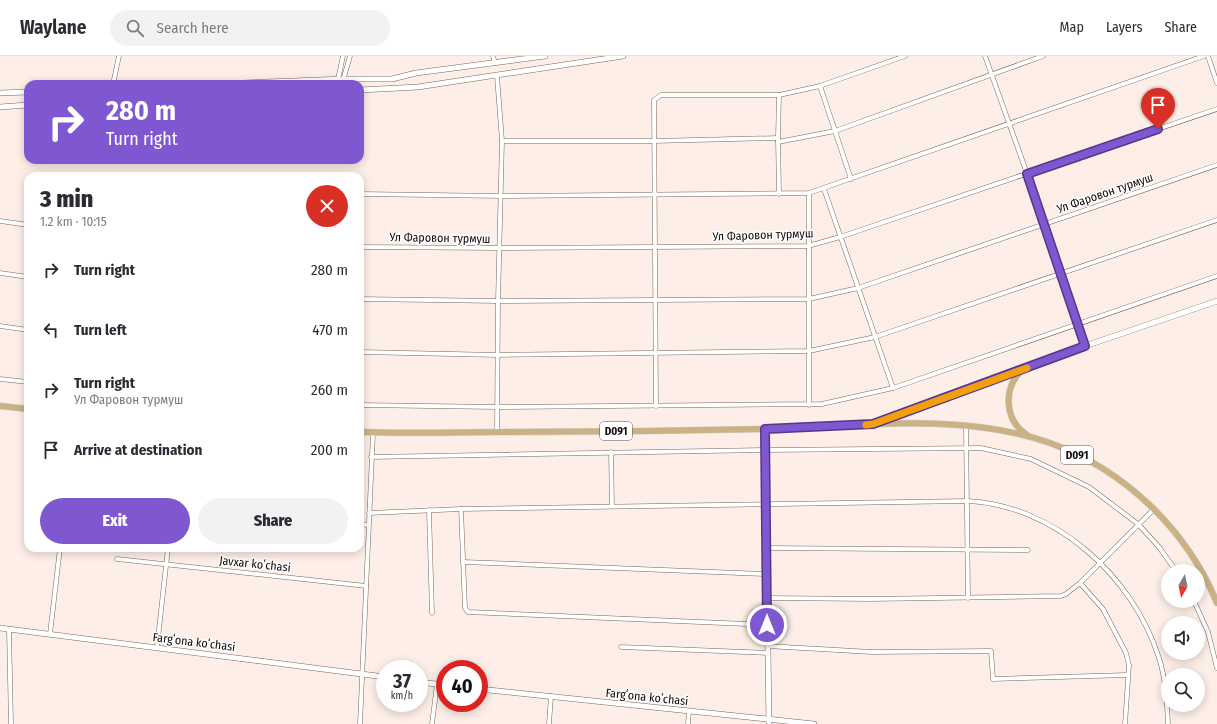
<!DOCTYPE html>
<meta charset="utf-8">
<style>
:root{--surface:#fff;--page:#f2f2f3;--text:#2b2b33;--muted:#7c7c81;--line:#e1e1e2;--accent:#7f57d1}
body{margin:0;font-family:"Fira Sans Condensed",sans-serif;background:var(--page);color:var(--text);height:100vh;display:flex;flex-direction:column;font-size:15px;white-space:nowrap}
*{box-sizing:border-box;margin:0}
p{font-size:13px;color:var(--muted)}
.icon{flex:none;width:22px;height:22px;fill:none;stroke:currentColor;stroke-width:2;stroke-linecap:round;stroke-linejoin:round}
.map{position:relative;flex:1;overflow:hidden}
.side{position:absolute;left:24px;top:116px;width:340px;height:380px;display:flex;flex-direction:column;background:var(--surface);border-radius:12px;box-shadow:0 2px 10px #0003}
.side>*{flex:none}
.top-card{position:absolute;left:24px;top:24px;width:340px;height:84px;border-radius:12px;box-shadow:0 2px 10px #0003;background:#7f57d1;color:#fff;overflow:hidden}
.needle{width:26px;rotate:189deg}
.buttons{position:absolute;left:1161px;top:508px;display:grid;gap:8px}
.buttons a{display:grid;place-items:center;width:44px;height:44px;border-radius:50%;background:var(--surface);box-shadow:0 2px 10px #0003;font-size:20px}
.speed{position:absolute;left:376px;top:604px;display:flex;gap:8px;font-size:20px;font-weight:700;text-align:center}
.speed>*{display:grid;place-content:center;width:52px;height:52px;border-radius:50%;background:var(--surface);box-shadow:0 2px 10px #0003;line-height:1}
.speed small{font-size:10px;font-weight:400}
.speed .limit{border:6px solid #d22;background:#fff;color:#111}
.pin{position:absolute;display:grid;place-items:center;width:34px;height:34px;color:#fff;margin:-41px -17px;border-radius:50% 50% 50% 0;rotate:-45deg;box-shadow:0 0 4px #0007}
.pin .icon{rotate:45deg}
.me{position:absolute;width:44px;margin:-22px;rotate:0deg;stroke-linejoin:round;filter:drop-shadow(0 0 3px #0008)}
.turn{display:flex;align-items:center;gap:14px;height:84px;padding:0 16px;font-size:18px}
.turn .icon{width:52px;height:52px;stroke-width:2.5}
.turn b{display:block;font-size:28px;line-height:34px}
.round{display:grid;place-items:center;flex:none;width:42px;height:42px;border-radius:21px;background:var(--page)}
.headline{display:flex;align-items:center;justify-content:space-between;height:68px;padding:0 16px}
h1{font-size:24px;font-weight:800;line-height:30px}
.button{display:flex;gap:8px;margin-top:auto;padding:8px 16px}
.button a{flex:1;height:46px;border-radius:24px;background:var(--accent);color:#fff;font-size:16px;font-weight:800;line-height:46px;text-align:center}
.button a+a{background:var(--page);color:var(--text)}
ul{padding:0;list-style:none}
li{display:flex;align-items:center;gap:12px;height:60px;padding:0 16px}
li div{flex:1}
li b{display:block;font-size:15px}
li em{font-style:normal}
header{display:flex;align-items:center;gap:24px;box-sizing:border-box;height:56px;padding:0 20px;background:var(--surface);border-bottom:1px solid var(--line)}
header strong{font-size:19px}
nav{display:flex;gap:22px;margin-inline-start:auto;font-size:14px}
.search{width:280px;height:36px;background:var(--page);display:flex;align-items:center;gap:10px;box-sizing:border-box;padding:0 14px;border-radius:22px;color:var(--muted);font-size:15px}
.map>svg:first-child{display:block}
</style>
<header>
<strong>Waylane</strong>
<div class="search"><svg class="icon" aria-label="search" viewBox="0 0 24 24"><circle cx="10" cy="10" r="6"/><path d="M15 15l6 6"/></svg>Search here</div>
<nav><a>Map</a><a>Layers</a><a>Share</a></nav>
</header>
<div class="map">
<svg width="1217" height="668" viewBox="0 0 1217 668">
<rect width="100%" height="100%" fill="#fdeee7"/>
<g fill="none" stroke-linecap="round" stroke-linejoin="round">
<defs>
<g id="minor">
<path d="M 493,0 L 495,7"/>
<path d="M 985,0 L 1045,168 L 1085,290"/>
<path d="M 1208,0 L 1217,27"/>
<path d="M 497,20 L 502,85 L 498,245 L 497,376"/>
<path d="M 113,28 L 119,0"/>
<path d="M 337,28 L 343,0"/>
<path d="M 342,28 L 350,0"/>
<path d="M 820,30 L 851,123"/>
<path d="M 779,39 L 778,82 L 779,138"/>
<path d="M 502,85 L 654,85 L 778,82"/>
<path d="M 778,86 L 835,75 L 1043,0"/>
<path d="M 824,133 L 893,332"/>
<path d="M 809,137 L 809,349"/>
<path d="M 360,138 L 502,140 L 809,137 L 1204,0"/>
<path d="M 0,165 L 28,169"/>
<path d="M 360,191 L 499,192 L 808,190 L 840,181 L 1217,53"/>
<path d="M 0,217 L 28,221"/>
<path d="M 360,243 L 498,245 L 809,243 L 858,232 L 1217,109"/>
<path d="M 0,270 L 28,274"/>
<path d="M 360,296 L 498,299 L 809,295 L 875,281 L 1217,164"/>
<path d="M 0,323 L 28,326"/>
<path d="M 360,349 L 497,351 L 822,348 L 893,332 L 1217,220"/>
<path d="M 656,350 L 654,44 L 661,39 L 779,39 L 820,30 L 905,0"/>
<path d="M 966,369 L 968,542"/>
<path d="M 611,396 L 612,450"/>
<path d="M 371,401 L 766,394 L 981,392 L 1031,403 L 1089,431 L 1138,468 L 1159,491 L 1176,515"/>
<path d="M 461,453 L 465,552 L 468,556 L 767,569"/>
<path d="M 429,454 L 432,557"/>
<path d="M 369,457 L 461,453 L 967,445 C 1055,449 1133,520 1159,602 C 1166,624 1167,646 1168,668"/>
<path d="M 360,468 L 368,469"/>
<path d="M 766,492 L 1028,494"/>
<path d="M 117,503 L 366,530"/>
<path d="M 463,506 L 766,518"/>
<path d="M 1080,527 L 1103,553 L 1126,597 L 1129,609 L 1125,668"/>
<path d="M 767,542 L 871,543 L 1061,540 L 1066,538 L 1080,527 L 1154,453"/>
<path d="M 1194,545 L 1208,576 L 1217,612"/>
<path d="M 9,573 L 11,668"/>
<path d="M 50,578 L 60,492"/>
<path d="M 767,590 L 872,596 L 991,595 L 993,623 L 1127,619"/>
<path d="M 157,591 L 168,492"/>
<path d="M 621,591 L 768,597"/>
<path d="M 360,668 L 373,377"/>
<path d="M 432,668 L 437,628"/>
<path d="M 549,668 L 551,640"/>
<path d="M 688,668 L 689,655"/>
</g>
<g id="tertiary">
<path d="M 216,28 L 345,23 L 392,23 L 416,17 L 545,0"/>
<path d="M 360,34 L 418,31 L 623,0"/>
<path d="M 0,37 L 28,36"/>
<path d="M 0,51 L 28,49"/>
<path d="M 765,373 L 769,668"/>
<path d="M 0,572 L 385,621"/>
<path d="M 419,626 L 445,629"/>
<path d="M 479,633 L 814,668"/>
</g>
<path id="secondary" d="M 877,367 L 1085,290 L 1217,245"/>
<g id="primary">
<path d="M 1022,314 C 1003,332 1004,364 1027,379"/>
<path d="M 0,350 L 28,353"/>
<path d="M 360,376 C 407,378 454,376 500,376 C 589,376 678,375 767,373 C 857,370 963,356 1050,387 C 1125,414 1187,474 1217,547"/>
</g>
</defs>
<!-- minor casing -->
<use href="#minor" stroke="#77665f" stroke-width="5"/>
<!-- tertiary casing -->
<use href="#tertiary" stroke="#77665f" stroke-width="6"/>
<!-- secondary casing -->
<use href="#secondary" stroke="#77665f" stroke-width="6"/>
<!-- primary casing -->
<use href="#primary" stroke="#d4d3d3" stroke-width="7"/>
<!-- minor -->
<use href="#minor" stroke="#fff" stroke-width="4"/>
<!-- tertiary -->
<use href="#tertiary" stroke="#fff" stroke-width="5"/>
<!-- secondary -->
<use href="#secondary" stroke="#fff" stroke-width="5.5"/>
<!-- primary -->
<use href="#primary" stroke="#cbb285" stroke-width="6"/>
</g>
<g fill="none" stroke-linecap="round" stroke-linejoin="round">
<defs>
<path id="route" d="M 767,569 L 765,373 L 873,368 L 1085,290 L 1027,118 L 1158,73"/>
</defs>
<!-- route casing -->
<use href="#route" stroke="#533988" stroke-width="10"/>
<!-- route -->
<use href="#route" stroke="#7f57d1" stroke-width="7"/>
<!-- slow -->
<path stroke="#f59e0b" stroke-width="7" d="M 866,369 L 873,368 L 1027,312"/>
</g>
<g text-anchor="middle" dominant-baseline="central" stroke-width="3" stroke-linejoin="round" paint-order="stroke">
<!-- shield labels -->
<g fill="#fff" stroke="#585452" stroke-width="1">
<rect x="600" y="366" width="32" height="18" rx="3"/>
<rect x="1061" y="390" width="32" height="18" rx="3"/>
</g>
<g font-size="11" font-weight="bold" fill="#100a08">
<text x="616" y="375">D091</text>
<text x="1077" y="399">D091</text>
</g>
<!-- street labels -->
<g font-size="12" fill="#100a08" stroke="#fff">
<text transform="translate(1105 137) rotate(-19)">Ул Фаровон турмуш</text>
<text transform="translate(763 179) rotate(-2)">Ул Фаровон турмуш</text>
<text transform="translate(440 182) rotate(1)">Ул Фаровон турмуш</text>
<text transform="translate(255 508) rotate(6)">Javxar koʻchasi</text>
<text transform="translate(194 586) rotate(7)">Fargʻona koʻchasi</text>
<text transform="translate(647 641) rotate(6)">Fargʻona koʻchasi</text>
</g>
</g>
</svg>
<div class="buttons">
<a><svg class="needle" viewBox="-14 -14 28 28"><path d="M0-13l5 13h-10z" fill="#e53935"/><path d="M0 13l5-13h-10z" fill="#7c7c81"/></svg></a>
<a><svg class="icon" aria-label="sound" viewBox="0 0 24 24"><path d="M4 9h4l5-4v14l-5-4H4zM17 9q2 3 0 6"/></svg></a>
<a><svg class="icon" aria-label="search" viewBox="0 0 24 24"><circle cx="10" cy="10" r="6"/><path d="M15 15l6 6"/></svg></a>
</div>
<div class="speed"><div>37<small>km/h</small></div><div class="limit">40</div></div>
<div class="pin" style="left:1158px;top:73px;background:#d93025"><svg class="icon" aria-label="arrive" viewBox="0 0 24 24"><path d="M6 21V4h12l-3 4 3 4H6"/></svg></div>
<svg class="me" style="left:767px;top:569px" viewBox="-20 -20 40 40"><circle r="17" fill="#7f57d1" stroke="#fff" stroke-width="3"/><path d="M0-11L8 9 0 5-8 9z" fill="#fff"/></svg>
<div class="top-card">
<div class="turn"><svg class="icon" aria-label="right" viewBox="0 0 24 24"><path d="M7 20v-9h11M14 6l5 5-5 5"/></svg><div><b>280 m</b>Turn right</div></div>
</div>
<section class="side">
<div class="headline"><div><h1>3 min</h1><p>1.2 km · 10:15</p></div><a class="round" style="background:#d93025;color:#fff"><svg class="icon" aria-label="close" viewBox="0 0 24 24"><path d="M6 6l12 12M18 6L6 18"/></svg></a></div>
<ul>
<li><svg class="icon" aria-label="right" viewBox="0 0 24 24"><path d="M7 20v-9h11M14 6l5 5-5 5"/></svg><div><b>Turn right</b></div><em>280 m</em></li>
<li><svg class="icon" aria-label="left" viewBox="0 0 24 24"><path d="M17 20v-9H6M10 6l-5 5 5 5"/></svg><div><b>Turn left</b></div><em>470 m</em></li>
<li><svg class="icon" aria-label="right" viewBox="0 0 24 24"><path d="M7 20v-9h11M14 6l5 5-5 5"/></svg><div><b>Turn right</b><p>Ул Фаровон турмуш</p></div><em>260 m</em></li>
<li><svg class="icon" aria-label="arrive" viewBox="0 0 24 24"><path d="M6 21V4h12l-3 4 3 4H6"/></svg><div><b>Arrive at destination</b></div><em>200 m</em></li>
</ul>
<div class="button"><a>Exit</a><a>Share</a></div>
</section>
</div>
